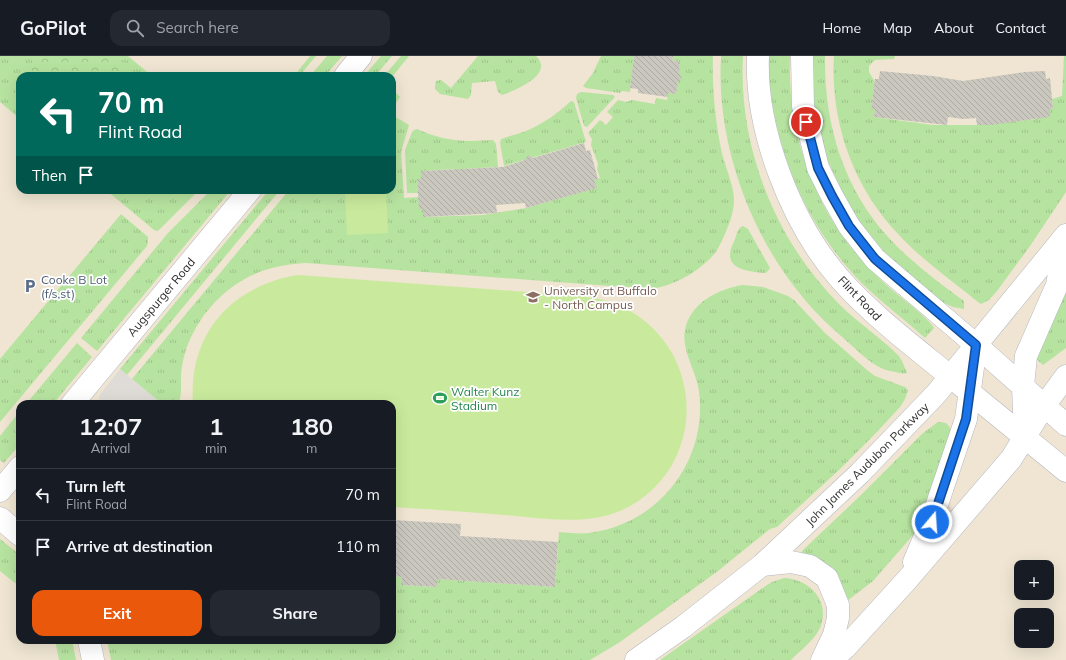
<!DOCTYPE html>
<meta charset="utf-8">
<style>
:root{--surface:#171b24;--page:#242831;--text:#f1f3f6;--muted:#9ea1a6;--line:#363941;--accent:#ea580c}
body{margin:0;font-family:Mulish,sans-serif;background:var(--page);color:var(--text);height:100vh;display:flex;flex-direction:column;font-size:15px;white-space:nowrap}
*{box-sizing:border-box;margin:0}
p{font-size:13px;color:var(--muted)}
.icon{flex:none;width:22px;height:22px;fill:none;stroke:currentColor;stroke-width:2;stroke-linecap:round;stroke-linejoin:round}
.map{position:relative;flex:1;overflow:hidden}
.details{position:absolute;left:16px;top:344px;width:380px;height:244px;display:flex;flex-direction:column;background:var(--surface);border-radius:12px;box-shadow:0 4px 16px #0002}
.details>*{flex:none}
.hud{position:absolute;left:16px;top:16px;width:380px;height:122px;border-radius:12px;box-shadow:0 4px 16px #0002;background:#00695c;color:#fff;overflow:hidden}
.buttons{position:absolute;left:1014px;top:504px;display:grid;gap:8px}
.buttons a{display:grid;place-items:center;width:40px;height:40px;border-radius:8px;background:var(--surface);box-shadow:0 4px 16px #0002;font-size:20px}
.pin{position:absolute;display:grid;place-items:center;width:34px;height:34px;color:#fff;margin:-17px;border:2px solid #fff;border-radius:50%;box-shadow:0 1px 4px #0007}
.me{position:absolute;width:44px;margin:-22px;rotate:18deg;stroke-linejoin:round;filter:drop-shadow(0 0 3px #0008)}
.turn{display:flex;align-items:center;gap:14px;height:84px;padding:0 16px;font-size:18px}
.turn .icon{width:52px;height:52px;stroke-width:2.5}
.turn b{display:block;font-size:28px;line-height:34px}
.then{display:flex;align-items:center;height:38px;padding:0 16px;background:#0003;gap:8px;font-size:15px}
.eta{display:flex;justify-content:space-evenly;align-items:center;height:68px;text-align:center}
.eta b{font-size:24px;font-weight:700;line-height:28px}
.action{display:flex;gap:8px;margin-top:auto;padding:8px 16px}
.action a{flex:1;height:46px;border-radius:12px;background:var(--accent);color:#fff;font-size:16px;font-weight:700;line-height:46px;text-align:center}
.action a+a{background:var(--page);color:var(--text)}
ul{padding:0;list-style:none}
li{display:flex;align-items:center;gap:12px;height:52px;padding:0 16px;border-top:1px solid var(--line)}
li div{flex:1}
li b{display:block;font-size:15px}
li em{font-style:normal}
header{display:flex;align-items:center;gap:24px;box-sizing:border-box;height:56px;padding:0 20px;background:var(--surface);border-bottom:1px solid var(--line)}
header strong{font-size:19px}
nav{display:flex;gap:22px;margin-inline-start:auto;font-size:14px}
.search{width:280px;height:36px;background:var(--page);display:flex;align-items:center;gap:10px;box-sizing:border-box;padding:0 14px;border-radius:12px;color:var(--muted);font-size:15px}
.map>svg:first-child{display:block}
</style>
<header>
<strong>GoPilot</strong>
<div class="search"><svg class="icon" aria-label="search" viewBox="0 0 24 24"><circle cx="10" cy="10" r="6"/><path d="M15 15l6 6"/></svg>Search here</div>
<nav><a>Home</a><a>Map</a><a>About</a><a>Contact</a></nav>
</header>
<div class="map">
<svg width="1066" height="604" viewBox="0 0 1066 604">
<defs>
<pattern id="grass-tufts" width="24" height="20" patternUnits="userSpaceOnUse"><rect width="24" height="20" fill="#b7e3a0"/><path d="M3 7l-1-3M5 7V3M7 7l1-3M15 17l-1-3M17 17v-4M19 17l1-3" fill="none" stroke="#9ec38a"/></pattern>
<pattern id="forest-crowns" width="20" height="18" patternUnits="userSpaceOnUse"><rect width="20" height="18" fill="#b7e3a0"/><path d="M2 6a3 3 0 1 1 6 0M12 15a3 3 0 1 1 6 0" fill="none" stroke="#9ec38a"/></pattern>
<pattern id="building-back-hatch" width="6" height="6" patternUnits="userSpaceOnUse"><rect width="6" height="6" fill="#cac7bf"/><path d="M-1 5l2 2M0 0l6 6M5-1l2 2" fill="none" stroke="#aeaba4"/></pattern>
</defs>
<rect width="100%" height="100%" fill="#eee9e1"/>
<!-- education -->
<path fill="#efe5d2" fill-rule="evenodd" d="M 0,0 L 1066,0 L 1066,604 L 0,604 ZM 20,20 L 392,20 L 392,134 L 20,134 ZM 20,348 L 392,348 L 392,584 L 20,584 ZM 1021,511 L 1047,511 L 1047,537 L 1021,537 ZM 1021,559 L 1047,559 L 1047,585 L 1021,585 Z"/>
<!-- grass -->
<g fill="url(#grass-tufts)">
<path d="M 0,0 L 128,0 L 152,20 L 20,20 L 20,63 L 0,46 Z"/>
<path d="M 310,0 L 316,0 L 299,20 L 294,20 Z"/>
<path d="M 327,0 L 342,0 L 325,20 L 310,20 Z"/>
<path d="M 381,0 L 392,0 L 375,20 L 364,20 Z"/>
<path d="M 401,0 L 409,0 L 392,21 L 384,20 Z"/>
<path d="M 478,0 L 536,0 C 555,18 516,34 502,39 L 498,36 L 495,25 L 472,27 L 471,39 L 468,43 L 440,38 L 435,33 L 435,30 L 436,25 L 441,24 L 451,32 Z"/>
<path d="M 601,0 L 634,0 L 630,36 L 622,35 L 620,37 L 586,32 L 583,30 L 593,17 Z"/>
<path d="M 673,0 L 713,0 C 712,32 715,62 721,93 C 724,108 734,130 734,143 C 734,153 731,164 727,173 C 724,180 720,190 715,197 C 699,216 674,230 650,233 L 306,207 C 263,209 231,224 204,259 C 196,271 189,283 185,297 C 183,304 181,313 181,321 C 181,330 182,340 178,348 L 162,348 L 132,323 L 289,134 L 392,134 L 392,59 L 409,69 L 401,96 L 404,142 L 419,141 L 419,154 L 423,153 L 424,161 L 483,159 L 526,152 L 596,132 L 594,124 L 600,122 L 597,113 L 598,108 L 591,89 L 592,83 L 588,77 L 600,64 L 606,69 L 613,61 L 607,56 L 618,44 L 626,46 L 632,44 L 655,48 L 656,42 L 667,44 L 668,37 L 676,38 L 680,6 L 672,4 Z"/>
<path d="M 721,0 L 743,0 C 738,90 775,184 839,248 C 858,267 880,281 899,300 L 902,305 L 907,317 C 903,318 899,317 895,316 C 875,313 865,301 850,288 C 833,273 815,257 801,239 C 748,175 716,83 721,0 Z"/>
<path d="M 767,0 L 790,0 C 787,78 815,158 871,214 C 883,227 898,239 912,250 C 919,256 926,262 932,269 L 934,272 L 925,282 C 902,261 875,242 854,219 C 799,158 771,82 767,0 Z"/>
<path d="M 812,0 L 825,0 C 824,67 843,132 889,182 C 911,206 938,226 964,245 L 964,253 L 953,251 L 942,246 L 889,201 L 866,175 L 847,146 L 827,103 L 813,44 Z"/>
<path d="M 834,0 L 895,0 L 894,3 L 875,4 L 869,10 L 869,16 L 875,26 L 871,52 L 875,53 L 874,61 L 933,69 L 977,69 L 1036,63 L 1049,53 L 1053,53 L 1052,43 L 1062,40 L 1064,0 L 1066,0 L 1066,136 L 1030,190 L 997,235 L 989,244 L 981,248 L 978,246 C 951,224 922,204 899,179 C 853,131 830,66 834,0 Z"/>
<path d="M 392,33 L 400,41 L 392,53 Z"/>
<path d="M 581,36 L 613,39 L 615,41 L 587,71 L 584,70 L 576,42 L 577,38 Z"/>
<path d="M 571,45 L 574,46 L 586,86 L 504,110 L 500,87 L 501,83 C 509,80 518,78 526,75 C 543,68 558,57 571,45 Z"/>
<path d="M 417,73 C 434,81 452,85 470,85 C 478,85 485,84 493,84 L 496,88 L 498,111 L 462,113 L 454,121 L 454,113 L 421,115 L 421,123 L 417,123 L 418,137 L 407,137 L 405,94 L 412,76 L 414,74 Z"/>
<path d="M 106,134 L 199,134 L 160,173 L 157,175 L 154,174 Z"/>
<path d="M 211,134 L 231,134 L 97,295 L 81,282 L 168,177 Z"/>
<path d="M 269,134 L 280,134 L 127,319 L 120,313 Z"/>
<path d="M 121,158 L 148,181 L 148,186 L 147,190 L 0,366 L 0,303 Z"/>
<path d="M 743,170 L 748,173 L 770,212 L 766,217 C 754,216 729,215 730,198 C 730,193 733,188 735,183 C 737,178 737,172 743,170 Z"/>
<path d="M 1066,227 L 1066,292 L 1043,309 L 1034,301 Z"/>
<path d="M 743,229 L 763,231 L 788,240 L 794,244 L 825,277 L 867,314 L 875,320 L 905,331 L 908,334 L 905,343 L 900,351 L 876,377 L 839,414 L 777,471 L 770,473 L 718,515 L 620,586 L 590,604 L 111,604 L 107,584 L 392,584 L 392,520 L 402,521 L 401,529 L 436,531 L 437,523 L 555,531 L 559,476 C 569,477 580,478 589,477 C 659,468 708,405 699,335 C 696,315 681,294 685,274 C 690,247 718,233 743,229 Z"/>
<path d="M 77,287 L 92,301 L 53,348 L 26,348 Z"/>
<path d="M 20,355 L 20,388 L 4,407 L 0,404 L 0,380 Z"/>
<path d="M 938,366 L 946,367 L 952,374 L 920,471 L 873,525 L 847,545 L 801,497 L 803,494 L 861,439 L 923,377 Z"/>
<path d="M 0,483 L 20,499 L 20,531 L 0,515 Z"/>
<path d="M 784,522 C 811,523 832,547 819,574 C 813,585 800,595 791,604 L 660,604 L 767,529 L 772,526 Z"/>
<path d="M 55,584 L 72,584 L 76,604 L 59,604 Z"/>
</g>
<!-- forest -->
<path fill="url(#forest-crowns)" d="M 33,0 L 115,0 L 139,20 L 31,20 Z"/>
<!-- pitch -->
<g fill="#c9ea9c">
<path d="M 345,134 L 386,134 L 388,177 L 347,179 Z"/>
<path d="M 298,219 L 581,240 C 599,242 615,246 630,255 C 648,265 662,280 672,297 C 704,355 682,428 620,455 C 584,470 541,462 504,459 C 466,456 429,453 392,451 L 392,348 L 193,348 C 188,279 230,230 298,219 Z"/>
</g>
<!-- plaza -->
<path fill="#dfdcd8" d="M 120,313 L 127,319 L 162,348 L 100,348 L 99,341 L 101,337 Z"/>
<!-- building -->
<g fill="url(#building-back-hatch)">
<path d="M 634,0 L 673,0 L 672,4 L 680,6 L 679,18 L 682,22 L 678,26 L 676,38 L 668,37 L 668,41 L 638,37 L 638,33 L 630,32 Z"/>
<path d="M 880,15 L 933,20 L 963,25 L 1025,16 L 1045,15 L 1046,23 L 1050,22 L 1053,53 L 1049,53 L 1050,61 L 991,69 L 977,69 L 976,62 L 963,63 L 948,61 L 947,69 L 874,61 L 875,53 L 871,53 L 875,23 L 879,23 Z"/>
<path d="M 584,87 L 586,95 L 590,94 L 598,123 L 594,124 L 597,132 L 526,152 L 525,147 L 496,149 L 497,157 L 423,161 L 423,153 L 419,154 L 417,123 L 421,123 L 421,115 L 503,111 L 525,104 L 528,99 L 533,102 Z"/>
<path d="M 392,464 L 461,468 L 460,480 L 558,486 L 555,531 L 437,523 L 437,531 L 401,529 L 402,521 L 392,520 Z"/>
</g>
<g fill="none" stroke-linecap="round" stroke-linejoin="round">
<defs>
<g id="tertiary">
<path d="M 758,0 C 755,74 791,167 840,223 C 873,260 913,290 951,321 C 989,352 1028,384 1066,415"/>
<path d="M 802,0 L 803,50 L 818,112 L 832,140 L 849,170 L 875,203 L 976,289 L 1066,369"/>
<path d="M 345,20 L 361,0"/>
<path d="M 72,348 L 250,134"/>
<path d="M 0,435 L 20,411"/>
<path d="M 0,462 L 20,479"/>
<path d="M 89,584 L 93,604"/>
</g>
<g id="secondary">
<path d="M 1025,381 L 1023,330 L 1026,300 L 1057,229 L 1065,182"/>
<path d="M 914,506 L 931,466 L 966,363 L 976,289"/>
<path d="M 762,509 L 791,506 L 810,510 L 827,522 L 838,549 L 838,562 L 834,579 L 822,604"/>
<path d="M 636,604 L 683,571 L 762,509 L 860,417 L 936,338 L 1066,179"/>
<path d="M 831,604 L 845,592 L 906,525 L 1011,403 L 1044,350 L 1066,320"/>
</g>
</defs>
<!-- tertiary casing -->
<use href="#tertiary" stroke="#b4b7c0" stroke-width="23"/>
<!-- secondary casing -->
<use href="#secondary" stroke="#b4b7c0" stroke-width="23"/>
<!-- tertiary -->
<use href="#tertiary" stroke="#fff" stroke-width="22"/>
<!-- secondary -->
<use href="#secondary" stroke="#fff" stroke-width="22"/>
</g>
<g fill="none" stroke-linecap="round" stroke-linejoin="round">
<defs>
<path id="route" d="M 806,66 L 818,112 L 832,140 L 849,170 L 875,203 L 976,289 L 966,363 L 932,466"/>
</defs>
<!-- route casing -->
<use href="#route" stroke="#114b97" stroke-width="10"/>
<!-- route -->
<use href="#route" stroke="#1a73e8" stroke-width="7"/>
</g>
<!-- icons -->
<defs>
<symbol id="parking-bare" viewBox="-9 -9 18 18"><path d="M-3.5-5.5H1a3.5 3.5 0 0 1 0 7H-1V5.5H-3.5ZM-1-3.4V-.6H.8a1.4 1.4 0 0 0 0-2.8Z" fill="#5c6f8a" stroke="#fff" stroke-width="2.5" paint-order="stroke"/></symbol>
<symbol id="university-bare" viewBox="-9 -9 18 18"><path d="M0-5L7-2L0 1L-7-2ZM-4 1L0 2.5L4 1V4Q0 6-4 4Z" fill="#8d6e63" stroke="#fff" stroke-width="2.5" paint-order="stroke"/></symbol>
<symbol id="stadium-bare" viewBox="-9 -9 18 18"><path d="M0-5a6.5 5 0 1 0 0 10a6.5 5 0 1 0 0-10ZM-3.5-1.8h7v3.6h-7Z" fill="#2e9e5b" stroke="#fff" stroke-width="2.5" paint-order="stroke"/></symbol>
</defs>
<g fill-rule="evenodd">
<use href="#parking-bare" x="20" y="220" width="20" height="20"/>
<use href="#university-bare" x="523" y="231" width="20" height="20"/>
<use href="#stadium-bare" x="430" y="332" width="20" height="20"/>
</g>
<g text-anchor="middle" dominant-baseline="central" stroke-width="3.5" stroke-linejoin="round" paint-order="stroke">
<!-- service labels -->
<g font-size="12" fill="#4e5e75" stroke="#fff" text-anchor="start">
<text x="41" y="223">Cooke B Lot<tspan x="41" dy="14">(f/s,st)</tspan></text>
</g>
<!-- education labels -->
<g font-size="12" fill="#785e54" stroke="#fff" text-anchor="start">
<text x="544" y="234">University at Buffalo<tspan x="544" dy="14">- North Campus</tspan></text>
</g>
<!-- street labels -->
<g font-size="12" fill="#2e2e2e" stroke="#fff">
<text transform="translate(161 241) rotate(-50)">Augspurger Road</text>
<text transform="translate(860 242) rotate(46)">Flint Road</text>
<text transform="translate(867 408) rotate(-45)">John James Audubon Parkway</text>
</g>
<!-- leisure labels -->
<g font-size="12" fill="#27864d" stroke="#fff" text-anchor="start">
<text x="451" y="335">Walter Kunz<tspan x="451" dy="14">Stadium</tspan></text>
</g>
</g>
</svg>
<div class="buttons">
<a>+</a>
<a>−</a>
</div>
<div class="pin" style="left:806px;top:66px;background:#d93025"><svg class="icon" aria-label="arrive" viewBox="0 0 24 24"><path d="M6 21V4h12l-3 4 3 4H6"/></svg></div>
<svg class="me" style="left:932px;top:466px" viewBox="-20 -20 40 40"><circle r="17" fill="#1a73e8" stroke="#fff" stroke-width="3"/><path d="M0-11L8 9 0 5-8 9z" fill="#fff"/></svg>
<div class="hud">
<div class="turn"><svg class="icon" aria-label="left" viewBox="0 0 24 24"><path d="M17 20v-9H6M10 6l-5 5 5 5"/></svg><div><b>70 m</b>Flint Road</div></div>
<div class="then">Then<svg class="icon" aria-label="arrive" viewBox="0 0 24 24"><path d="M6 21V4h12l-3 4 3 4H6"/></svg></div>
</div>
<section class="details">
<div class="eta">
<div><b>12:07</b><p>Arrival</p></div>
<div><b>1</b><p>min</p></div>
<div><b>180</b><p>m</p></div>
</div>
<ul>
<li><svg class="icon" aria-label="left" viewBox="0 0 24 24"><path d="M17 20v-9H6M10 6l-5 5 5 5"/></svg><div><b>Turn left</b><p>Flint Road</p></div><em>70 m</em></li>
<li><svg class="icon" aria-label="arrive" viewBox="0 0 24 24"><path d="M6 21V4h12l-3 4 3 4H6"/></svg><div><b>Arrive at destination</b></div><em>110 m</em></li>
</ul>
<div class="action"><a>Exit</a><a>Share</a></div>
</section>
</div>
